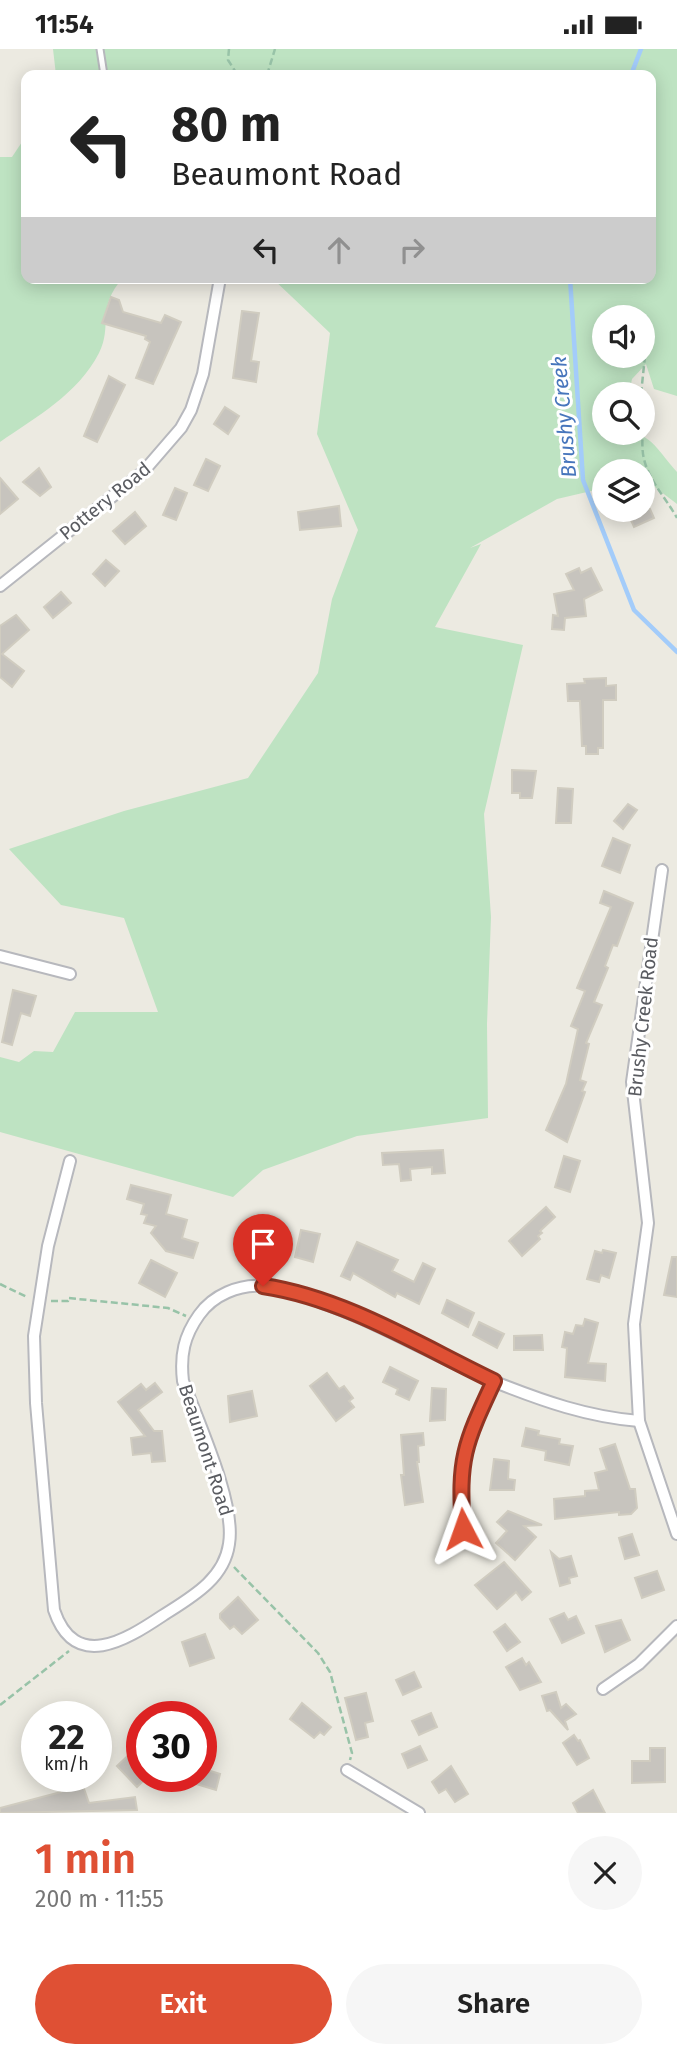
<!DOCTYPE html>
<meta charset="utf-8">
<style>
:root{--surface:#fff;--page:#f6f6f6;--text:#222;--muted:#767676;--accent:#df5034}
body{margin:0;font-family:"Fira Sans",sans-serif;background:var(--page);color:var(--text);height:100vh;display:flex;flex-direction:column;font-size:26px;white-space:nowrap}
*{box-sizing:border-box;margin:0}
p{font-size:23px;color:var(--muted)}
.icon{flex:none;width:38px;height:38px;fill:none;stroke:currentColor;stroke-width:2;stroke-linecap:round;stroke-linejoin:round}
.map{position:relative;height:1764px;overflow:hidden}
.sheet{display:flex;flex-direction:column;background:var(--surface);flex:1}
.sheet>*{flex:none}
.hud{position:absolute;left:21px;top:21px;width:635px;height:214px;border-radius:14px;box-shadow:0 4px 18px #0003;background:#fff;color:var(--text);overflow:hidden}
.fabs{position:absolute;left:592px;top:256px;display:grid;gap:14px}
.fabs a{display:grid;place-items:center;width:63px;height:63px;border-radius:50%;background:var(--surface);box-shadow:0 4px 18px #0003;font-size:35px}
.speed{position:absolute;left:21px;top:1652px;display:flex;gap:14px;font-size:35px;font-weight:700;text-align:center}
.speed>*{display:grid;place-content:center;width:91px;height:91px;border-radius:50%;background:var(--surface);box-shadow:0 4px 18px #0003;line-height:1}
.speed small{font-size:18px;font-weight:400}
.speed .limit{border:10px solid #d22;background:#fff;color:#111}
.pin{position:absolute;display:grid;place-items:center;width:60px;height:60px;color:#fff;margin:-72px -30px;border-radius:50% 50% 50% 0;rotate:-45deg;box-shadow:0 0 7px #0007}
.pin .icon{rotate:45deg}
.me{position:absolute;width:77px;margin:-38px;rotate:356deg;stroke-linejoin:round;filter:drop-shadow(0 0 5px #0008)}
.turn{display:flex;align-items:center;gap:24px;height:147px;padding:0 35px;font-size:32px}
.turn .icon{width:91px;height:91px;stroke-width:2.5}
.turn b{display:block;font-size:49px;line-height:60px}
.lanes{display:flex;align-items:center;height:66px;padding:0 35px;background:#0003;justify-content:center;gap:35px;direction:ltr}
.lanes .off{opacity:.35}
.round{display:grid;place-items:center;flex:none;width:74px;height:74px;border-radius:37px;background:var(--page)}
.overview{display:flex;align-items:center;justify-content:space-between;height:119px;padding:0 35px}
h1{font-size:42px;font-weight:600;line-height:52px;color:var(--accent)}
.button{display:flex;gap:14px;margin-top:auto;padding:14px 35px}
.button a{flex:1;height:80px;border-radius:42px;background:var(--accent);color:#fff;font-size:28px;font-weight:600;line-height:80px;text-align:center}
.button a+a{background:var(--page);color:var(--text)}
.status{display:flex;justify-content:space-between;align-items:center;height:49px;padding:0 35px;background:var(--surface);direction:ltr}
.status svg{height:19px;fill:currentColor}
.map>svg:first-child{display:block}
</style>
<div class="status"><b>11:54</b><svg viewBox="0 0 49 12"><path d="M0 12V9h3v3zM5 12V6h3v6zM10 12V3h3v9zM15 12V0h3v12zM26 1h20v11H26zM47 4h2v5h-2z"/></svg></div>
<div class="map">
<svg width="677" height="1764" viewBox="0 0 677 1764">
<rect width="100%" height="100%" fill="#eceae1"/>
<!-- green -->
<g fill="#bee3c2" fill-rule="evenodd">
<path d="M 53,0 L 677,0 L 677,347 L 654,340 L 646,315 L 632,330 L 629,345 L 604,345 L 604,383 C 652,383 647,388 677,423 L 677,455 L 656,439 L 642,422 L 604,422 L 604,439 L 557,450 L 470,499 L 481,495 L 435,578 L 523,596 L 484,765 L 491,868 L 487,975 L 488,1069 L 357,1087 L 263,1121 L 233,1148 L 0,1083 L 0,1008 L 19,1013 L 34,1002 L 53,1003 L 75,963 L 158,963 L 124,869 L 61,856 L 9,800 L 124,762 L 248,729 L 318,624 L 332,550 L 358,481 L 317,385 L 330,284 L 272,229 L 651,229 L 651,26 L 56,26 ZM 604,268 L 642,268 L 642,306 L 604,306 Z"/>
<path d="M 26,87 L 26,229 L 123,229 C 96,258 113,277 99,304 C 78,345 36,368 0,393 L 0,108 L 12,108 Z"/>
</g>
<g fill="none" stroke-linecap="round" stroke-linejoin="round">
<!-- stream -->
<g stroke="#a3ccfa" stroke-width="4.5">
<path d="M 631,26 L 641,0"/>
<path d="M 570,229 L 583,431 L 634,561 L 677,603"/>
</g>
</g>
<!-- building -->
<g fill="#c7c4be" stroke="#d0ccc0" stroke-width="2">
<path d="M 111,248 L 119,251 L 123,263 L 161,274 L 165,266 L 181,273 L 153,335 L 136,329 L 150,293 L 145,290 L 146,287 L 102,274 Z"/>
<path d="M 242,262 L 259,264 L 251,312 L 259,313 L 256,333 L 233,329 Z"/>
<path d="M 109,327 L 125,336 L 97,393 L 84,387 Z"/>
<path d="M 225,358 L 239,367 L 228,385 L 214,375 Z"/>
<path d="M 206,410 L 220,417 L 208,442 L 194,436 Z"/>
<path d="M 39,419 L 51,438 L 40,447 L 23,433 Z"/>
<path d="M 0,429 L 18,450 L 0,465 Z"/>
<path d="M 175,439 L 187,444 L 176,471 L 163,466 Z"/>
<path d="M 339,457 L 341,477 L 300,481 L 298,463 Z"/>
<path d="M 626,460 L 650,460 L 654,469 L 634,478 Z"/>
<path d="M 135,463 L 146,477 L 125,495 L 113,482 Z"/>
<path d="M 106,511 L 119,522 L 105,537 L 93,525 Z"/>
<path d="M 579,519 L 581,524 L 591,519 L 602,541 L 584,550 L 586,567 L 565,569 L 564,581 L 552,580 L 553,566 L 558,567 L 554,545 L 574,541 L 566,525 Z"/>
<path d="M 61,543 L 71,554 L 53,569 L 44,558 Z"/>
<path d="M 16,566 L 29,581 L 2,605 L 24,622 L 12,638 L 0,628 L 0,577 Z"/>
<path d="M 606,629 L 606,637 L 616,636 L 616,651 L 603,651 L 603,699 L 598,699 L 598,705 L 586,705 L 586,697 L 582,697 L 580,652 L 568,652 L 567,635 L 585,634 L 584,630 Z"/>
<path d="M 512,721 L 536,722 L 532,749 L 520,749 L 520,744 L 512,744 Z"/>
<path d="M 558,739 L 573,740 L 571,774 L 556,774 Z"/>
<path d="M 628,755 L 637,761 L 623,780 L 614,772 Z"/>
<path d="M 613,789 L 630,796 L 620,824 L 602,817 Z"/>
<path d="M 604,842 L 633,854 L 617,897 L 613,896 L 605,917 L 608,919 L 594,953 L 602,956 L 586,994 L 589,995 L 580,1031 L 586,1033 L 582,1042 L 585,1043 L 567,1093 L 546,1081 L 566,1035 L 578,980 L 571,977 L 585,942 L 577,939 L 611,858 L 600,854 Z"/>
<path d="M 13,941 L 36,947 L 30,967 L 21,964 L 12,996 L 2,993 Z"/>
<path d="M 443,1101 L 445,1124 L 432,1125 L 432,1118 L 410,1120 L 411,1131 L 401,1132 L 399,1115 L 383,1116 L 382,1104 Z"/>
<path d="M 564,1107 L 580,1112 L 570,1143 L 555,1138 Z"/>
<path d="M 131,1136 L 171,1146 L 166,1165 L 187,1171 L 182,1189 L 198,1194 L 193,1209 L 166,1202 L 151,1184 L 156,1177 L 144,1174 L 147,1166 L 141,1165 L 144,1155 L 127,1150 Z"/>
<path d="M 546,1158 L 555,1168 L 540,1182 L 542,1184 L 538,1187 L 540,1190 L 522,1207 L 509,1192 Z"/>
<path d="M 301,1181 L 320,1185 L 313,1213 L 295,1208 Z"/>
<path d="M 357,1193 L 398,1211 L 392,1222 L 414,1233 L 423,1214 L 435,1220 L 419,1255 L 397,1244 L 395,1248 L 353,1224 L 350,1231 L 341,1227 Z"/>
<path d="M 603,1201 L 616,1204 L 609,1229 L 601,1226 L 599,1233 L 587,1230 L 595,1202 L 602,1204 Z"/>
<path d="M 672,1208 L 677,1208 L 677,1248 L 664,1246 Z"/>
<path d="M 151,1211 L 177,1224 L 165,1248 L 139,1234 Z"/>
<path d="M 447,1251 L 474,1264 L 468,1278 L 442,1264 Z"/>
<path d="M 585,1270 L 598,1274 L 588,1314 L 606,1315 L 605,1332 L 565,1328 L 567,1299 L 562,1298 L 565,1283 L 573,1285 L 576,1276 L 583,1277 Z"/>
<path d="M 479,1273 L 504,1285 L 497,1299 L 473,1286 Z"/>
<path d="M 542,1286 L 543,1301 L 514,1301 L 514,1287 Z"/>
<path d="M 390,1318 L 418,1332 L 409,1351 L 396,1345 L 398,1340 L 383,1333 Z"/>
<path d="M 327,1324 L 339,1340 L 344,1337 L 353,1349 L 349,1352 L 354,1358 L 336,1372 L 310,1337 Z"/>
<path d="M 155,1334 L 162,1343 L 138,1361 L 154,1382 L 162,1382 L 165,1412 L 152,1413 L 151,1404 L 133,1406 L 131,1389 L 145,1387 L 118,1353 L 141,1335 L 146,1341 Z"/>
<path d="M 432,1339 L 446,1340 L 445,1371 L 430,1372 Z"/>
<path d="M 252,1342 L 257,1367 L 230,1373 L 228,1347 Z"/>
<path d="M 526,1379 L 539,1382 L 538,1386 L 560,1390 L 559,1395 L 573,1397 L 569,1416 L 545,1411 L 546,1402 L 522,1397 Z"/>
<path d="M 423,1384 L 424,1396 L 418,1397 L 419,1413 L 417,1413 L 423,1453 L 405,1456 L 401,1426 L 404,1426 L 401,1386 Z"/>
<path d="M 615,1395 L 630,1440 L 635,1440 L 637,1459 L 631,1465 L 619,1466 L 619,1463 L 555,1470 L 554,1450 L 585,1447 L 585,1442 L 599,1441 L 595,1424 L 607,1421 L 600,1400 Z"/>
<path d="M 494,1410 L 509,1412 L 508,1430 L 515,1431 L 514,1441 L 490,1441 Z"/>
<path d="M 508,1462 L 542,1476 L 524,1477 L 536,1488 L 515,1511 L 496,1494 L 507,1482 L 497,1473 Z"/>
<path d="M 632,1485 L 639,1506 L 625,1510 L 619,1489 Z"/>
<path d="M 551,1503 L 559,1510 L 571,1507 L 577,1527 L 569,1529 L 570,1534 L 560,1537 Z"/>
<path d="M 504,1513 L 531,1543 L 522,1551 L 516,1543 L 497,1560 L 475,1536 Z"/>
<path d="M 657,1522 L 664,1541 L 642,1549 L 635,1529 Z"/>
<path d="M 238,1548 L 258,1571 L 242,1585 L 234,1577 L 230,1580 L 220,1569 L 220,1565 Z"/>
<path d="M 564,1564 L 568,1571 L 576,1567 L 584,1584 L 562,1594 L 550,1570 Z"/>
<path d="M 621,1571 L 630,1591 L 605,1603 L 596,1577 Z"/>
<path d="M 505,1575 L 520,1593 L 507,1602 L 494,1583 Z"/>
<path d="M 205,1585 L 214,1609 L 190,1617 L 182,1593 Z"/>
<path d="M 522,1609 L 526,1616 L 529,1613 L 541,1633 L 520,1641 L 506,1618 Z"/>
<path d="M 414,1623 L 421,1638 L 403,1646 L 396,1631 Z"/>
<path d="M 556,1643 L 561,1659 L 566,1655 L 576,1665 L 565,1672 L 568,1681 L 550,1661 L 547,1662 L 542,1647 Z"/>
<path d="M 366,1644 L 373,1672 L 365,1674 L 368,1688 L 356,1691 L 345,1649 Z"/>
<path d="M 302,1654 L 331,1678 L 324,1686 L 320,1683 L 314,1689 L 290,1670 Z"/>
<path d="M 431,1664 L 437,1678 L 419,1686 L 412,1672 Z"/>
<path d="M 574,1686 L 578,1692 L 580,1691 L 589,1709 L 577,1716 L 563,1694 Z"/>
<path d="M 420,1697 L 427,1711 L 408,1719 L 402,1705 Z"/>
<path d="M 650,1699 L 665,1699 L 665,1733 L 632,1734 L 632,1712 L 650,1712 Z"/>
<path d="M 134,1701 L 142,1710 L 142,1727 L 146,1729 L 137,1738 L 117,1717 Z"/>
<path d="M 451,1717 L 468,1745 L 455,1753 L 446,1740 L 439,1744 L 432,1733 Z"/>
<path d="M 201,1719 L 220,1725 L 216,1741 L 180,1730 L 181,1727 L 201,1727 Z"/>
<path d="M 82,1734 L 89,1754 L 135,1748 L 137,1761 L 0,1764 L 0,1759 L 61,1743 L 61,1741 Z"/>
<path d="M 593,1741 L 605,1764 L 578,1764 L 573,1754 Z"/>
</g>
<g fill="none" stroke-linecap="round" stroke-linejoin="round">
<defs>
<path id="lane" d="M 100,0 L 104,26"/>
<g id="street">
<path d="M 0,537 L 143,423 L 181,379 L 191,361 L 203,325 L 220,229"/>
<path d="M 662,821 L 632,1033 L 648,1174 L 634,1275 L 639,1372 L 677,1485"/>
<path d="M 0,907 L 70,925"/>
<path d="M 70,1112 L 48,1197 L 34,1287 L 36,1354 L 54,1561 C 75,1623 126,1591 162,1567 C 190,1549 224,1531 229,1495 C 236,1454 198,1373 183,1332 C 180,1306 184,1287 199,1266 C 213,1246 239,1235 264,1237 C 285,1239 306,1247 325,1255 C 384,1276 438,1309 495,1333 C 543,1352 588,1368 639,1372"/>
<path d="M 463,1480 C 459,1410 463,1396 494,1332"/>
<path d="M 603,1640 L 639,1615 L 677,1577"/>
<path d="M 347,1721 L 419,1764"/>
</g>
</defs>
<!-- lane casing -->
<use href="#lane" stroke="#b7b8bd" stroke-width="9"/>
<!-- street casing -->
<use href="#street" stroke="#b7b8bd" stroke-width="14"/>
<!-- path -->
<g stroke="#98c3a8" stroke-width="2.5" stroke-dasharray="7 3.5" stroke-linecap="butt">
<path d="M 229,0 L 228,11 L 235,22 L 267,26"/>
<path d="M 267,26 L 275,0"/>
<path d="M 641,345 L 645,307"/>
<path d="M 642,359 C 645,376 640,394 644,410 C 649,432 666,449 677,469"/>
<path d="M 0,1235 L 27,1248"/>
<path d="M 51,1252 L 68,1252 L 68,1249 L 168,1259 L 186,1267"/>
<path d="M 234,1518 L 318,1604 L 330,1623 L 352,1704 L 350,1711"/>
<path d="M 0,1656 L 69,1602"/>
</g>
<!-- lane -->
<use href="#lane" stroke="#fff" stroke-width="5"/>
<!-- street -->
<use href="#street" stroke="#fff" stroke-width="10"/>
</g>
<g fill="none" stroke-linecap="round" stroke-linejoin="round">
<defs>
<path id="route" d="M 263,1237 C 344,1249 421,1297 494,1332 C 464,1396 458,1410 463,1480"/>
</defs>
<!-- route casing -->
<use href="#route" stroke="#913422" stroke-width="18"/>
<!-- route -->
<use href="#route" stroke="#df5034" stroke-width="12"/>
</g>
<g text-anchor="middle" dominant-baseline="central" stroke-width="6" stroke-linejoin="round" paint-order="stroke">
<!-- street labels -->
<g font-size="19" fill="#5a5c61" stroke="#fff">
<text transform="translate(105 452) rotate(-39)">Pottery Road</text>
<text transform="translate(643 968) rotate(-84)">Brushy Creek Road</text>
<text transform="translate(206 1401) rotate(72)">Beaumont Road</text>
</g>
<!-- water labels -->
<g font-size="21" font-style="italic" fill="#4776bc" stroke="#fff">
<text transform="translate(564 368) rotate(-95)">Brushy Creek</text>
</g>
</g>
</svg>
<div class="fabs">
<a><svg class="icon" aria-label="sound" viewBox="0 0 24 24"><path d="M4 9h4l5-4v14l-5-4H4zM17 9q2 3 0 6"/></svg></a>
<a><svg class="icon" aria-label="search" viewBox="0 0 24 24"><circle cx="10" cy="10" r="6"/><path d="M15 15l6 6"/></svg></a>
<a><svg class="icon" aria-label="layers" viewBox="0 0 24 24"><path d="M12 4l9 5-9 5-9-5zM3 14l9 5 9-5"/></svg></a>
</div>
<div class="speed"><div>22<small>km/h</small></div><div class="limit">30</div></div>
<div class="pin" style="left:263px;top:1237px;background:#d93025"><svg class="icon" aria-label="arrive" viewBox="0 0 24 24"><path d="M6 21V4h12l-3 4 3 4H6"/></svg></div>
<svg class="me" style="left:463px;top:1480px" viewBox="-20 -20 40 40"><path d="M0-17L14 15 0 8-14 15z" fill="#df5034" stroke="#fff" stroke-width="4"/></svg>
<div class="hud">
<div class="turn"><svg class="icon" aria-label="left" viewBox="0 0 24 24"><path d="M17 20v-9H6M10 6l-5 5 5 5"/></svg><div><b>80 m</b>Beaumont Road</div></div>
<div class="lanes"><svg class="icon" aria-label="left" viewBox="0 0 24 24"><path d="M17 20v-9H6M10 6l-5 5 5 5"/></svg><svg class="icon off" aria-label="ahead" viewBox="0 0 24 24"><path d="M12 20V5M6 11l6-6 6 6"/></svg><svg class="icon off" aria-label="right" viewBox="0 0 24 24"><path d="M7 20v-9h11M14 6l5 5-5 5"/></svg></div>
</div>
</div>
<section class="sheet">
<div class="overview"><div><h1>1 min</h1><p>200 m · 11:55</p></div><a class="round"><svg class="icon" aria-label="close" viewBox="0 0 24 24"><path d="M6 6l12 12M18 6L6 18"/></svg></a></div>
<div class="button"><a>Exit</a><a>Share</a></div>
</section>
